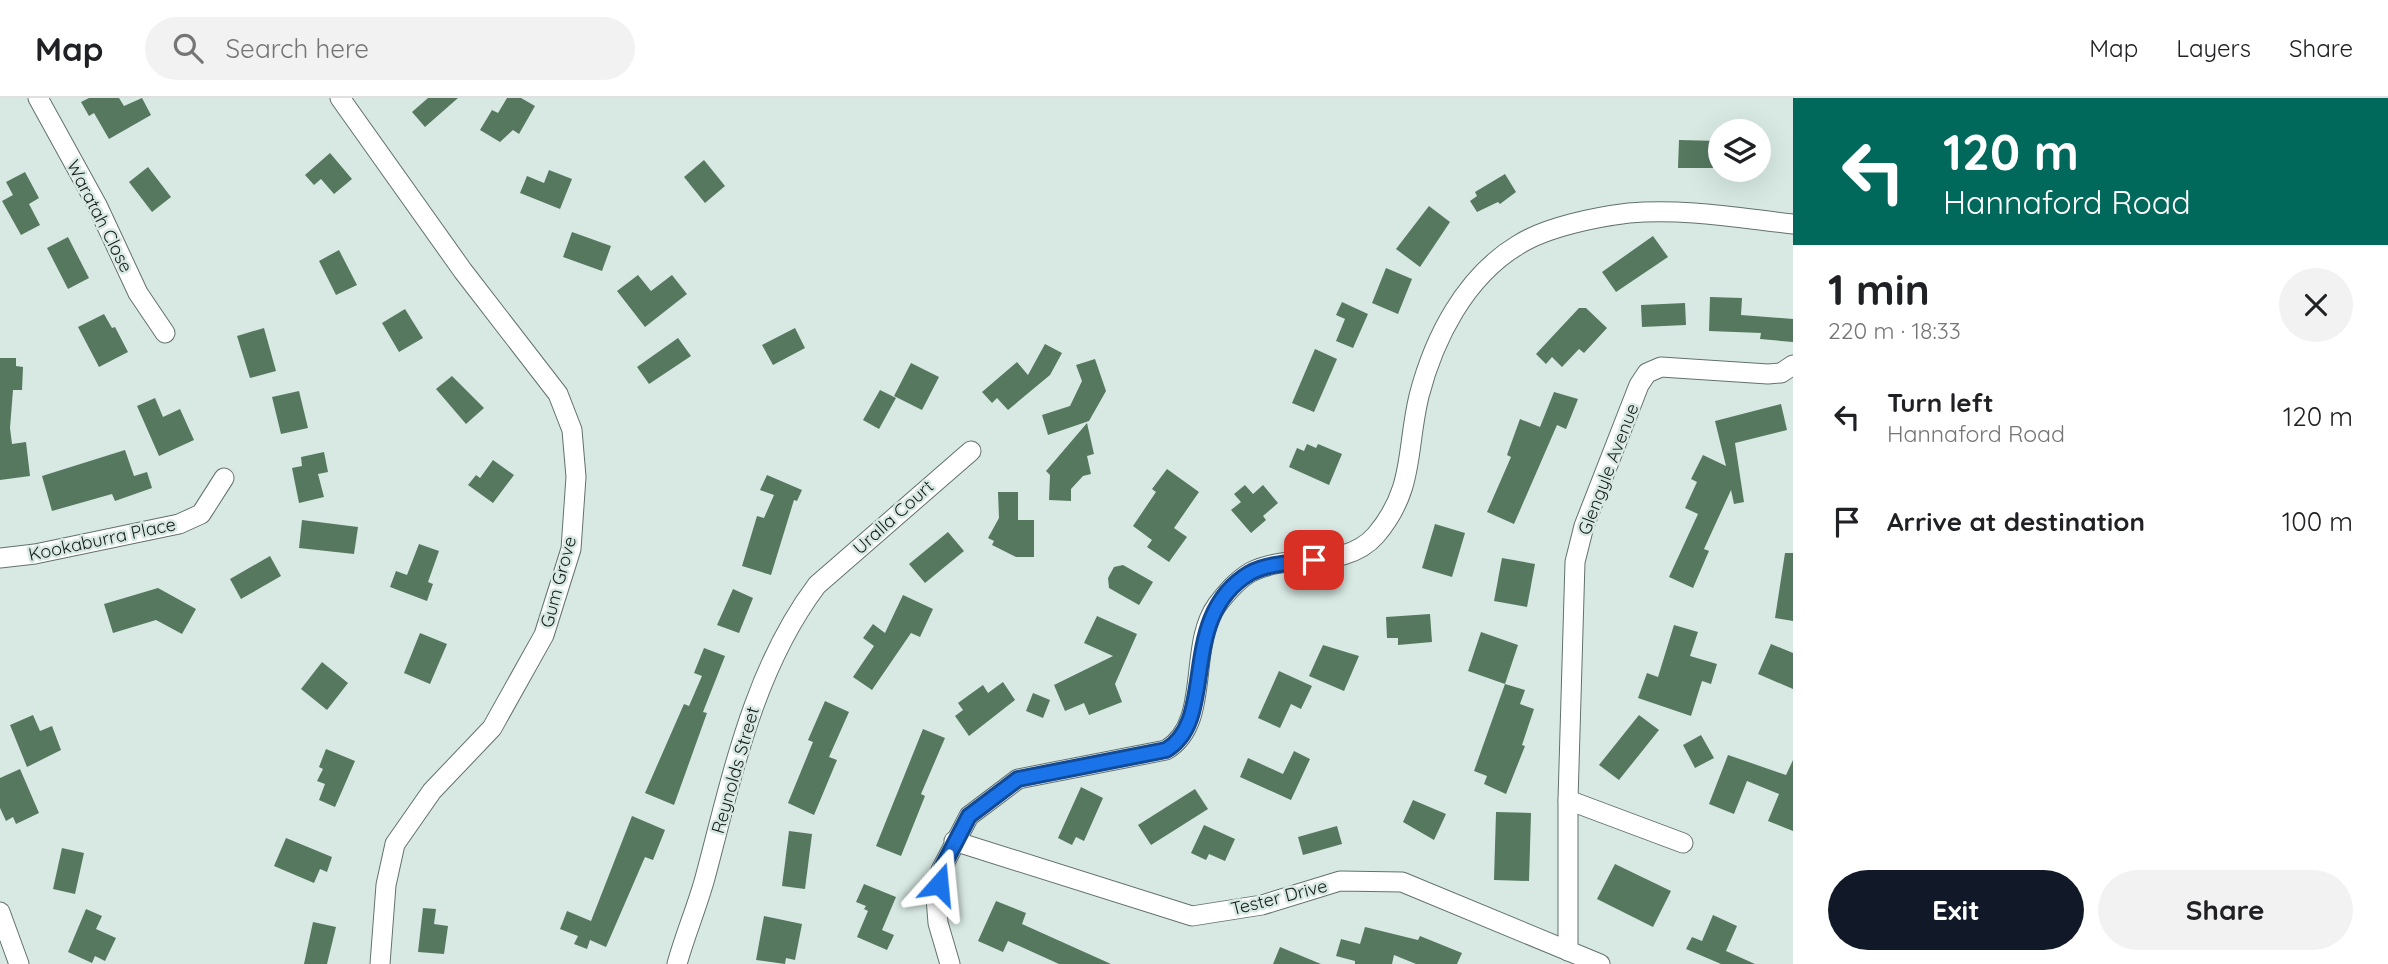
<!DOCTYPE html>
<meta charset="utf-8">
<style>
:root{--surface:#fff;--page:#f2f2f2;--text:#202124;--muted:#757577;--line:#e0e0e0;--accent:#111827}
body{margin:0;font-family:Quicksand,sans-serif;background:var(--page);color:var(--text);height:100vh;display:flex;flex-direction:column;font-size:26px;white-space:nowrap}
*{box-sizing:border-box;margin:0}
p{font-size:23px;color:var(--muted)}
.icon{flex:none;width:38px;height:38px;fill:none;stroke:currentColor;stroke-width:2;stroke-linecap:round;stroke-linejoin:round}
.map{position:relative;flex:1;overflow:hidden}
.details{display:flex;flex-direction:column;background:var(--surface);width:595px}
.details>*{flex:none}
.top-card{background:#00695c;color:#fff;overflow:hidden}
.controls{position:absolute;left:1708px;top:21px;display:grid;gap:14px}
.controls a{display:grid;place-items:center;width:63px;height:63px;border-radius:50%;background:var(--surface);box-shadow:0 7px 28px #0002;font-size:35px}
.pin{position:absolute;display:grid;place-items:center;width:60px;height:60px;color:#fff;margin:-30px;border-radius:14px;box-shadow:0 4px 10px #0006}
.me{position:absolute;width:77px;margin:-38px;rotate:18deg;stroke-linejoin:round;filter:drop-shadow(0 0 5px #0008)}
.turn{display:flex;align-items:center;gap:24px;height:147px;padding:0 35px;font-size:32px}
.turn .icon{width:91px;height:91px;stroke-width:2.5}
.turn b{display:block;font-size:49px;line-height:60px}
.round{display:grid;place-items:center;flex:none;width:74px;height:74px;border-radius:37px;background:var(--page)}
.overview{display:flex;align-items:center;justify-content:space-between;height:119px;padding:0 35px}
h1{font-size:42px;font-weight:700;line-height:52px}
.action{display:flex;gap:14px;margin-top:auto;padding:14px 35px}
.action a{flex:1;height:80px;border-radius:42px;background:var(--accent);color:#fff;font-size:28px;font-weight:700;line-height:80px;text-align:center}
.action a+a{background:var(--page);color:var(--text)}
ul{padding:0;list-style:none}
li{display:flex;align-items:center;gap:21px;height:105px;padding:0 35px}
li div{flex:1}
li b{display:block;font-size:26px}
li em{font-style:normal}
header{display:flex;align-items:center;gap:42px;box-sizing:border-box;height:98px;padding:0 35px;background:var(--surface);border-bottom:2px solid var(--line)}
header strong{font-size:33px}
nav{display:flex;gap:38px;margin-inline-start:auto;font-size:24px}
.search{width:490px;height:63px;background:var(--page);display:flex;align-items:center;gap:18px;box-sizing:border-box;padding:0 24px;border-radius:38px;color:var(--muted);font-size:26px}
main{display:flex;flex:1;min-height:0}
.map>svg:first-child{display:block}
</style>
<header>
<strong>Map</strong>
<div class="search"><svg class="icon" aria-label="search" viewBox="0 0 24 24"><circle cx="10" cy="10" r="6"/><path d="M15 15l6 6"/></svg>Search here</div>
<nav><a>Map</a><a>Layers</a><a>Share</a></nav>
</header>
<main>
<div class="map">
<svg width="1793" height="866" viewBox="0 0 1793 866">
<rect width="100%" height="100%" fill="#d8e9e4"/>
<!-- building -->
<g fill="#55785f">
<path d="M 89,0 L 119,0 L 124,8 L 142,0 L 151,17 L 109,41 L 94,15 L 89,18 L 81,4 Z"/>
<path d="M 428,0 L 458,0 L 425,29 L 412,14 Z"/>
<path d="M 507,0 L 521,0 L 535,8 L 519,36 L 513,32 L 500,44 L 480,32 L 492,12 L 498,15 Z"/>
<path d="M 1679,42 L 1720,43 L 1720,70 L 1678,70 Z"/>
<path d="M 330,55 L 352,81 L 334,96 L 321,81 L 314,87 L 305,77 Z"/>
<path d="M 704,62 L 725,88 L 705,105 L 684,79 Z"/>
<path d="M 148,69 L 171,99 L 152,114 L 129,84 Z"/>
<path d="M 549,72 L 572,81 L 560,111 L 520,95 L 527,78 L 544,85 Z"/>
<path d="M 25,74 L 39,100 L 29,106 L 40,127 L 21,137 L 2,103 L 13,97 L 6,84 Z"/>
<path d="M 1505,76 L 1516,94 L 1500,106 L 1498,104 L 1477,114 L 1470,103 L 1477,98 L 1475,94 Z"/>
<path d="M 1429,108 L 1450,124 L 1420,169 L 1396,151 Z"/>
<path d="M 572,134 L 611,148 L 602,173 L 563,159 Z"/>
<path d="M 1653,138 L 1668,159 L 1616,194 L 1602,174 Z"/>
<path d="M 68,139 L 89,180 L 68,191 L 47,150 Z"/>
<path d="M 339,152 L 357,187 L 336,197 L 319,163 Z"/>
<path d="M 1386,170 L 1412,181 L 1398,216 L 1372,205 Z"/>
<path d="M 638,177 L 651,193 L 672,177 L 687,196 L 645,229 L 617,193 Z"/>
<path d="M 1710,199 L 1742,200 L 1741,217 L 1793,221 L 1793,244 L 1760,241 L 1761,235 L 1709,233 Z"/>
<path d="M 1342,204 L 1368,216 L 1353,250 L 1336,243 L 1345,221 L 1336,217 Z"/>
<path d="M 1685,205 L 1686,227 L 1642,229 L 1641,207 Z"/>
<path d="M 1579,210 L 1586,210 L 1607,230 L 1584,255 L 1579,251 L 1562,269 L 1552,259 L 1546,266 L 1536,256 Z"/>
<path d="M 405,211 L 423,240 L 399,254 L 382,225 Z"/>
<path d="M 104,216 L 112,230 L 115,229 L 128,254 L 99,269 L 78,229 Z"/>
<path d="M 264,230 L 276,273 L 250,280 L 237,238 Z"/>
<path d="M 795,230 L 805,250 L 773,267 L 762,247 Z"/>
<path d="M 678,240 L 691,258 L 649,286 L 637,269 Z"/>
<path d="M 1045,246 L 1062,255 L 1050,277 L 1008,312 L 997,300 L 992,305 L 982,294 L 1017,264 L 1028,277 Z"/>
<path d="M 1315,251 L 1337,261 L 1314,314 L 1292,305 Z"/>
<path d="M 0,260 L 16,260 L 16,268 L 23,269 L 22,292 L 13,292 L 10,330 L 12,346 L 26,344 L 30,378 L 0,382 Z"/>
<path d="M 1095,261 L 1106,293 L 1089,323 L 1048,337 L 1042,317 L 1070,308 L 1082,283 L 1076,267 Z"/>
<path d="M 911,265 L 939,279 L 922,312 L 894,298 Z"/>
<path d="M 452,278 L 484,310 L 466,326 L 436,291 Z"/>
<path d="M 880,292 L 896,300 L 879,331 L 863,322 Z"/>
<path d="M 299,293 L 308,330 L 281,336 L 272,299 Z"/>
<path d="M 1554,294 L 1578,301 L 1566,331 L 1557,327 L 1514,426 L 1487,414 L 1511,359 L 1507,357 L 1520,321 L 1540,329 Z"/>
<path d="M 155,300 L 163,319 L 180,311 L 194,342 L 159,358 L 137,308 Z"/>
<path d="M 1781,306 L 1787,332 L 1735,345 L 1744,404 L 1734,406 L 1731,392 L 1704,451 L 1709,453 L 1693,490 L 1669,479 L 1698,416 L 1685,410 L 1697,384 L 1691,381 L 1703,357 L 1726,368 L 1715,323 Z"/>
<path d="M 1087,325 L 1094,356 L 1087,358 L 1091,376 L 1083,378 L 1071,391 L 1071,403 L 1049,402 L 1050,377 L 1046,373 Z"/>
<path d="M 1307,346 L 1316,350 L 1318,346 L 1342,356 L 1329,387 L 1289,369 L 1297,350 L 1304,353 Z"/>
<path d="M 125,352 L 134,378 L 147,374 L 152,390 L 115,403 L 112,396 L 52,413 L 42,378 Z"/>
<path d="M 324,354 L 328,374 L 318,376 L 324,399 L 299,405 L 292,370 L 302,368 L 301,359 Z"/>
<path d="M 493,362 L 514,377 L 493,405 L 468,387 L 476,377 L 480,380 Z"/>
<path d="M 1167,371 L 1199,394 L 1174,430 L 1187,439 L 1169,464 L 1147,449 L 1152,442 L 1133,428 L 1156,394 L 1152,391 Z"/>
<path d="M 767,377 L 802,392 L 797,403 L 794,402 L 771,477 L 742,468 L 757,418 L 764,420 L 774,397 L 760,392 Z"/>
<path d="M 1245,387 L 1253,396 L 1263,387 L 1278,405 L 1263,418 L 1266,422 L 1251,435 L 1231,412 L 1241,404 L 1234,396 Z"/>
<path d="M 998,394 L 1018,394 L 1018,422 L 1034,422 L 1034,459 L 1016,459 L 992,447 L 994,443 L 988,440 L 999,420 Z"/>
<path d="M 302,422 L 358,429 L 354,456 L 299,450 Z"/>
<path d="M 1435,426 L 1465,435 L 1452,479 L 1422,470 Z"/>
<path d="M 948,434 L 964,453 L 925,485 L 909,466 Z"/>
<path d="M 419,446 L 439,453 L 428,484 L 433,486 L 427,503 L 390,489 L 396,473 L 407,477 Z"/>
<path d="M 1785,455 L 1793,455 L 1793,523 L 1775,520 Z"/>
<path d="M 270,458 L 281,478 L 241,501 L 230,481 Z"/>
<path d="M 1502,460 L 1535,466 L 1527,509 L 1494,503 Z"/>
<path d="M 1123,467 L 1153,484 L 1139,507 L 1109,490 L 1108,480 L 1114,469 Z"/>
<path d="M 158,490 L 196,511 L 182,536 L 156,522 L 113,535 L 104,506 Z"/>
<path d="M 733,491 L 753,500 L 739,535 L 717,527 Z"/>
<path d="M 903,497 L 933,511 L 920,539 L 911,535 L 872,592 L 853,579 L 874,548 L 863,540 L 873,526 L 885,535 Z"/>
<path d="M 1430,516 L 1432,544 L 1398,547 L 1398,540 L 1387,540 L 1386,519 Z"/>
<path d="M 1097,518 L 1137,536 L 1115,586 L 1122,604 L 1089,617 L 1084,605 L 1065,613 L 1054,587 L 1113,558 L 1084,545 Z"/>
<path d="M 1674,527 L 1698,534 L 1690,558 L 1717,566 L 1711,586 L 1702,583 L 1691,618 L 1638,600 L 1647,575 L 1658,579 Z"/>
<path d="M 1481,534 L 1518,547 L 1505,586 L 1468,573 Z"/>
<path d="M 420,535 L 447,546 L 430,586 L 404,575 Z"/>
<path d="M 1771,546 L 1793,555 L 1793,591 L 1758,576 Z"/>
<path d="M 1323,547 L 1359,558 L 1344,593 L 1309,578 Z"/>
<path d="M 704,550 L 725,558 L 703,614 L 707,615 L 674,707 L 645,695 L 684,606 L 689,608 L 702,578 L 694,575 Z"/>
<path d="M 322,564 L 348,585 L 327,612 L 301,591 Z"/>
<path d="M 1279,573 L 1312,588 L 1301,611 L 1291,606 L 1280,630 L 1258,620 Z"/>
<path d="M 1003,584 L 1015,602 L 969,638 L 955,618 L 963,612 L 958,605 L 983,587 L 988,595 Z"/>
<path d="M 1505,586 L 1525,592 L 1520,606 L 1534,611 L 1522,647 L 1525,648 L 1506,696 L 1484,686 L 1487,678 L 1474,673 Z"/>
<path d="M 1033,595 L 1050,602 L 1043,620 L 1026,613 Z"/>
<path d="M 825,603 L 849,614 L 829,659 L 837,662 L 814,717 L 788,705 L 813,644 L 808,642 Z"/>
<path d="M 33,617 L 40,633 L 52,628 L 61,652 L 27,669 L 10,627 Z"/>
<path d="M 1639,617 L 1659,632 L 1619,682 L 1599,667 Z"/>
<path d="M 923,631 L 945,640 L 921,696 L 925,698 L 901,758 L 876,748 Z"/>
<path d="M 1701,637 L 1714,660 L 1695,670 L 1683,647 Z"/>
<path d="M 326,651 L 355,663 L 335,709 L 319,702 L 325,686 L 317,683 L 323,671 L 319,669 Z"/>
<path d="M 1294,653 L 1310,661 L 1291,702 L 1240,679 L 1248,660 L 1283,676 Z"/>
<path d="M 1728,657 L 1786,677 L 1793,662 L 1793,733 L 1768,723 L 1779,696 L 1747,683 L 1734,716 L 1709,706 Z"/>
<path d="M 20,671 L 39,715 L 16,726 L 13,719 L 6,723 L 0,710 L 0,680 Z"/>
<path d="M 1081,689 L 1103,700 L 1084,743 L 1076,739 L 1072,747 L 1058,740 Z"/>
<path d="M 1195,691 L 1208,711 L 1151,747 L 1138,727 Z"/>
<path d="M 1413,702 L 1446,716 L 1434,742 L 1403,724 Z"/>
<path d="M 1496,714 L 1531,715 L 1529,783 L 1494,782 Z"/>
<path d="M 632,718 L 665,732 L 653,762 L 645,759 L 606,849 L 590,842 L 587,851 L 574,846 L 578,838 L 560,831 L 567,813 L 591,823 Z"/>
<path d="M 1204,727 L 1235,741 L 1225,763 L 1209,756 L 1206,762 L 1191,755 Z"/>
<path d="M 1337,728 L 1342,746 L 1303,757 L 1298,739 Z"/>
<path d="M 789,733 L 812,736 L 805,791 L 782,788 Z"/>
<path d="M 286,740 L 332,759 L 327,774 L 320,771 L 314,785 L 274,768 Z"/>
<path d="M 62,750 L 84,755 L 75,796 L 53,791 Z"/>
<path d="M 1615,766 L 1671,793 L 1653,829 L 1597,801 Z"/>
<path d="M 864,786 L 896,799 L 882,832 L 894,837 L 887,852 L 857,839 L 868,813 L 864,811 L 866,808 L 856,804 Z"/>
<path d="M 996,803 L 1026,815 L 1022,826 L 1111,866 L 1059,866 L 1008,843 L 1003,854 L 978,843 Z"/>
<path d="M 423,810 L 436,811 L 434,826 L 448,828 L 444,856 L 418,854 Z"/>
<path d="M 86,811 L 102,818 L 96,831 L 116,840 L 105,863 L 95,858 L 92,865 L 68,854 Z"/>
<path d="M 1713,817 L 1737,828 L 1726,853 L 1755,866 L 1721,866 L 1686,851 L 1692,839 L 1702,843 Z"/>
<path d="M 764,818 L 802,826 L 795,862 L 786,860 L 785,866 L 756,862 Z"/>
<path d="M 313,824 L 336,829 L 327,866 L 304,866 Z"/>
<path d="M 1365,829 L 1418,842 L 1420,838 L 1462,855 L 1457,866 L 1416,866 L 1394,857 L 1392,866 L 1355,866 L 1355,863 L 1336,858 L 1341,841 L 1360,846 Z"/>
<path d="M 1280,849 L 1321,866 L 1273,866 Z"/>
</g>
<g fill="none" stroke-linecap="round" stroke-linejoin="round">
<defs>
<g id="minor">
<path d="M 38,0 L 97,107 L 138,195 L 165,235"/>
<path d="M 340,0 L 463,173 L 558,296 L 572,332 L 576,379 L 571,451 L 544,537 L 492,630 L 432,693 L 395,746 L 386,787 L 380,866"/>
<path d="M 0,460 L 35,456 L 179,426 L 201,416 L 224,380"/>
<path d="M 1568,702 L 1683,745"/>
<path d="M 954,743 L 1192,818 L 1262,807 L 1340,783 L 1402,784 L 1600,866"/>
<path d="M 0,814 L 19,866"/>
<path d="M 1568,853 L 1568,702 L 1575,464 L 1584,428 L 1639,287 L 1647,275 L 1661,269 L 1768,276 L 1781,275 L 1793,267"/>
<path d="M 677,866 C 685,837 697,809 705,780 C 732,679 753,572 817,487 L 971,353"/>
<path d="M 950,866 L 938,825 L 936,800 L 941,772 L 969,718 L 1018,681 L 1166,652 C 1212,625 1187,548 1217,507 C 1227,494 1237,482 1251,474 C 1289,454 1345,473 1376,437 C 1415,391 1406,352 1419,298 C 1434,240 1465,179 1518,147 C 1546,129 1596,119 1629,115 C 1683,110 1739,120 1793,126"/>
</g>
</defs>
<!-- minor casing -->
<use href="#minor" stroke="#62716d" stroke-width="21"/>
<!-- minor -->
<use href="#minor" stroke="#fff" stroke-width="19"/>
</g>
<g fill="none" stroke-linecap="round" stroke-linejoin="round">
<defs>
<path id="route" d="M 939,786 L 941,772 L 969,718 L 1018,681 L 1166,652 C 1219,621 1176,519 1250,475 C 1268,465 1294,465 1314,462"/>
</defs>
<!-- route casing -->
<use href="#route" stroke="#114b97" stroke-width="18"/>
<!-- route -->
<use href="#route" stroke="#1a73e8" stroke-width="12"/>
</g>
<g text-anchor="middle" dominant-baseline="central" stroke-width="5" stroke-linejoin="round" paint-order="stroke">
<!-- street labels -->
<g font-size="18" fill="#161c1a" stroke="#d8e9e4">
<text transform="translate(100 118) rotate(63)">Waratah Close</text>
<text transform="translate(1608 371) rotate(-69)">Glengyle Avenue</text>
<text transform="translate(893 419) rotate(-42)">Uralla Court</text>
<text transform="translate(102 441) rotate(-12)">Kookaburra Place</text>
<text transform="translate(558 484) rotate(-75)">Gum Grove</text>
<text transform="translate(735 672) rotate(-74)">Reynolds Street</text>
<text transform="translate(1279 799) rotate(-14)">Tester Drive</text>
</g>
</g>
</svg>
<div class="controls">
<a><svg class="icon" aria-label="layers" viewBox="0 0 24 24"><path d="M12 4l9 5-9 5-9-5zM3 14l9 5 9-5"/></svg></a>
</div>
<div class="pin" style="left:1314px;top:462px;background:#d93025"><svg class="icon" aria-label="arrive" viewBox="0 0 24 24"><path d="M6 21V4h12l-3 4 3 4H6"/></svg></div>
<svg class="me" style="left:939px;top:786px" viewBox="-20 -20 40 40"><path d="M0-17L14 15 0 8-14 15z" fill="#1a73e8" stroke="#fff" stroke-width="4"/></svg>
</div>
<section class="details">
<div class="top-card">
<div class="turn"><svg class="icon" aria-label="left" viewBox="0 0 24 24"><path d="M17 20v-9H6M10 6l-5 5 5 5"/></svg><div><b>120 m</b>Hannaford Road</div></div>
</div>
<div class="overview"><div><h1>1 min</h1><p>220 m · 18:33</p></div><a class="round"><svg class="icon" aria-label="close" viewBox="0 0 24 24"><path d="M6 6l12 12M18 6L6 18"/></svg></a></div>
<ul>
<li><svg class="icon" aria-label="left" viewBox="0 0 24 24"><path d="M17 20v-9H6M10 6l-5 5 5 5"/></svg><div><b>Turn left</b><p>Hannaford Road</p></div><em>120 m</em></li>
<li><svg class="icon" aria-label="arrive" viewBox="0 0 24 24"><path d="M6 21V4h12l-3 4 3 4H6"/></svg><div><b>Arrive at destination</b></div><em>100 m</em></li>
</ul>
<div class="action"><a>Exit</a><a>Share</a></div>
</section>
</main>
